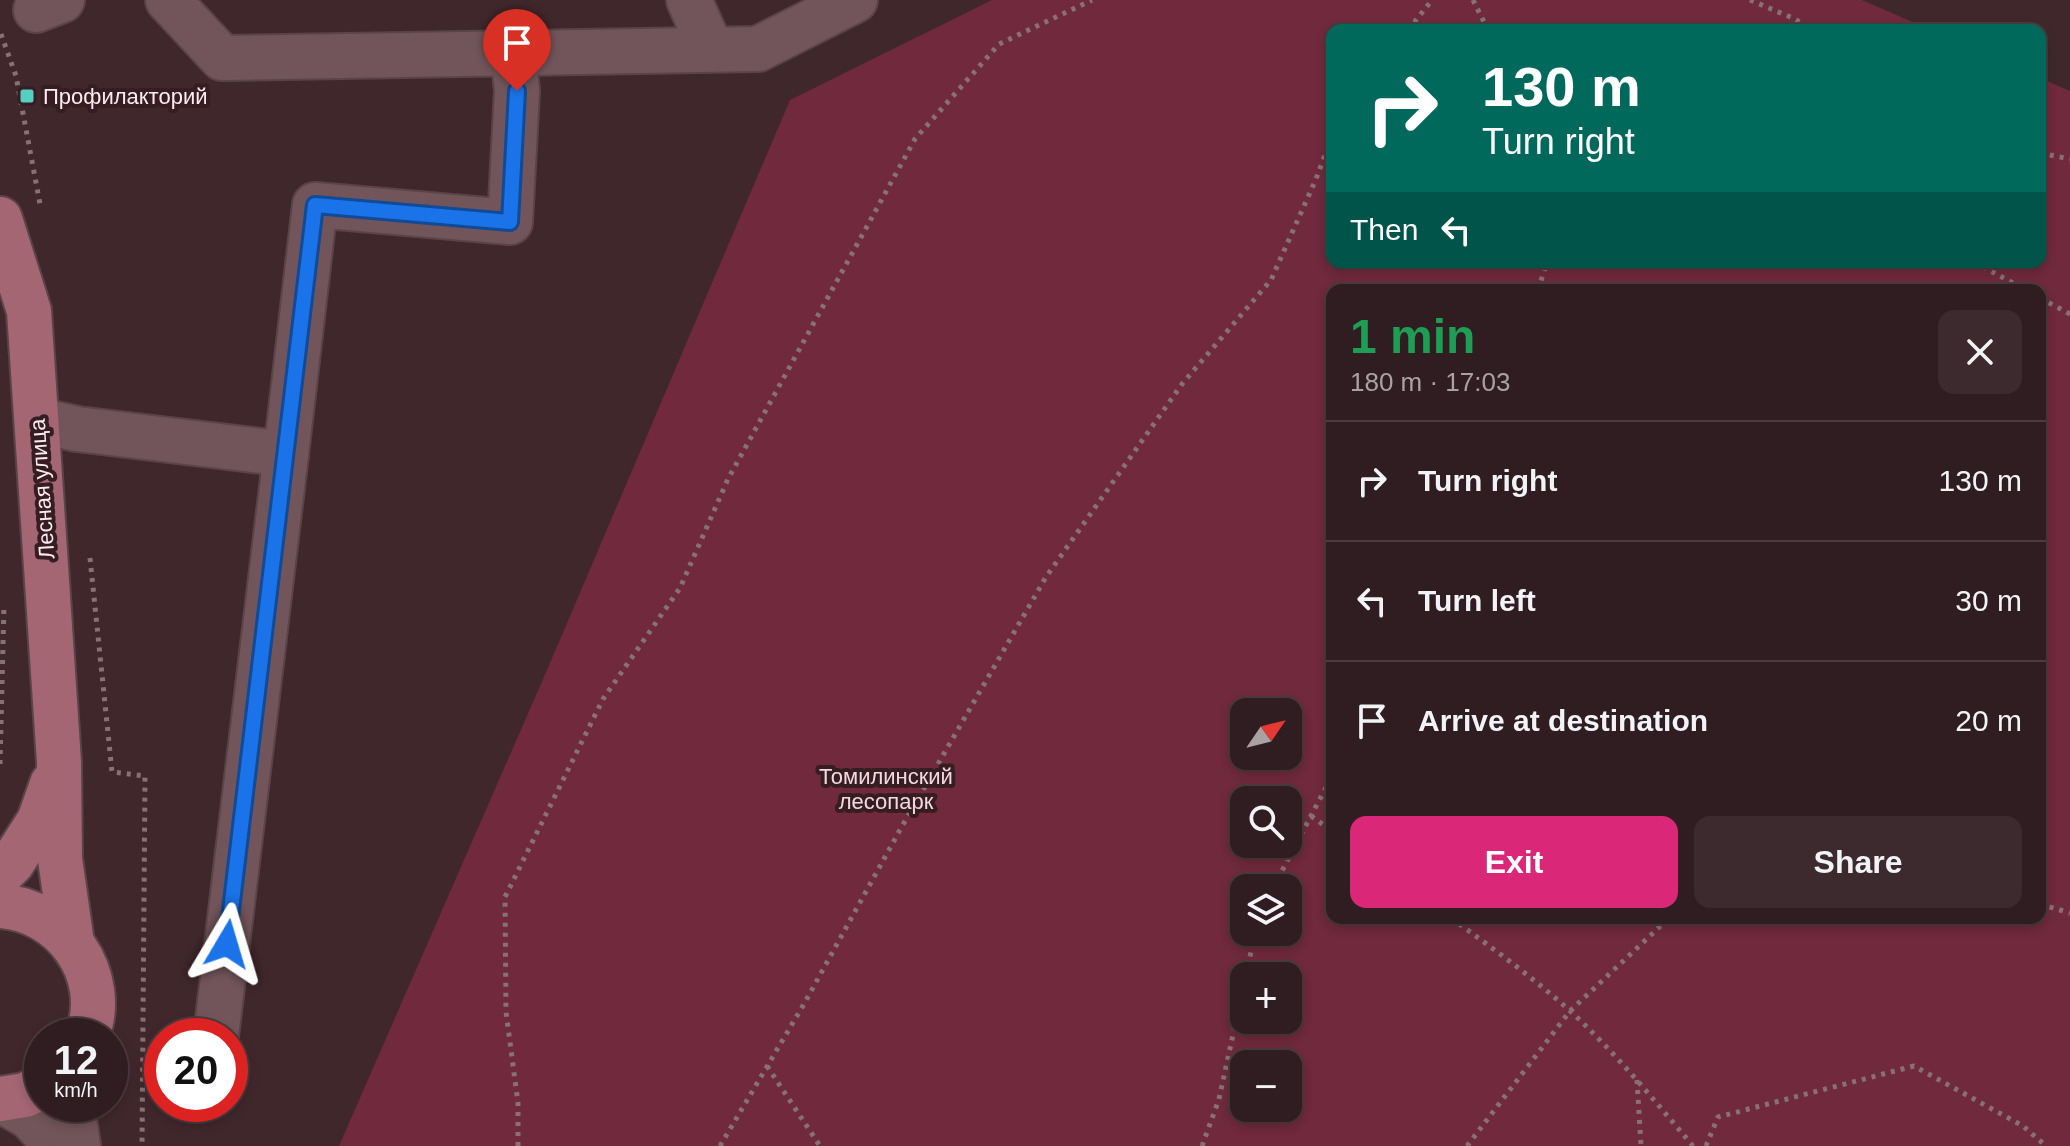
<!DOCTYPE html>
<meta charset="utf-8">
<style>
:root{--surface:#301d21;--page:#3c2a2e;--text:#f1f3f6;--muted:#a8a2a5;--line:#4b3b3f;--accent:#db2777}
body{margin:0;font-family:Arial,sans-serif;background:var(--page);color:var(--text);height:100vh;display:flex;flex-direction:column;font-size:30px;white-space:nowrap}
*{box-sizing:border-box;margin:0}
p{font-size:26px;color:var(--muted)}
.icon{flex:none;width:44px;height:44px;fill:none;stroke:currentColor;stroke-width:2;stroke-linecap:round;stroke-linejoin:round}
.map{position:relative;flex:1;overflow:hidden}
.side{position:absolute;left:1326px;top:284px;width:720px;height:640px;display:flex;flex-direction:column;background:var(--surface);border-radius:16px;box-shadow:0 4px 12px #0003,0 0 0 2px var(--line)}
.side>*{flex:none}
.hud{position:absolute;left:1326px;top:24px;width:720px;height:244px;border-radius:16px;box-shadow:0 4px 12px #0003,0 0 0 2px var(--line);background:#00695c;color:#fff;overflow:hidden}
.needle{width:52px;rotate:55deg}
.controls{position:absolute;left:1230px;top:698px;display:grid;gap:16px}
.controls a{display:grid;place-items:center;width:72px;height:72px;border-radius:16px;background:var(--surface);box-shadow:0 4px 12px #0003,0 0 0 2px var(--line);font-size:40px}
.speed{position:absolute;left:24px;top:1018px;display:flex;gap:16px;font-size:40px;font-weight:700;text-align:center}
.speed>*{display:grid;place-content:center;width:104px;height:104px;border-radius:50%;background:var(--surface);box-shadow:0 4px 12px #0003,0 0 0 2px var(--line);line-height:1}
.speed small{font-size:20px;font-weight:400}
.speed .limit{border:12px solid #d22;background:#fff;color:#111}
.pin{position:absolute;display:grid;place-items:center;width:68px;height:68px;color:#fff;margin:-82px -34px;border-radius:50% 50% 50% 0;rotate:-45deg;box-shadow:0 0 8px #0007}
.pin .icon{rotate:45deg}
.me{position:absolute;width:88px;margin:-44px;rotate:7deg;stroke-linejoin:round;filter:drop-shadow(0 0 6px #0008)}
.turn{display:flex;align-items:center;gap:28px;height:168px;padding:0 24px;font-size:36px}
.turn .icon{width:104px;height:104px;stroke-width:2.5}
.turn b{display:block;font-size:56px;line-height:68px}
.then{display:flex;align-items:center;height:76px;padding:0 24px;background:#0003;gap:16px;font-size:30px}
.round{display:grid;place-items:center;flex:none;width:84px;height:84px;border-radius:16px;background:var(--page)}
.summary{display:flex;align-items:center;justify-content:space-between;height:136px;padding:0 24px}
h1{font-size:48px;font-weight:700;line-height:60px;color:#1e9e55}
.button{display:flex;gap:16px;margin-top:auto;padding:16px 24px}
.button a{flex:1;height:92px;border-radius:16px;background:var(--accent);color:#fff;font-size:32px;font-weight:700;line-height:92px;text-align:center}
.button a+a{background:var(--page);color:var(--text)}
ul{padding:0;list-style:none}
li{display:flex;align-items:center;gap:24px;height:120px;padding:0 24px;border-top:2px solid var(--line)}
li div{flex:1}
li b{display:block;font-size:30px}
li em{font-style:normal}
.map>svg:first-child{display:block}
</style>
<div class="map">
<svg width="2070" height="1146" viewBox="0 0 2070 1146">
<rect width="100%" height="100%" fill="#40272c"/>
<!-- green -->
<path fill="#70293d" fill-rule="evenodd" d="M 992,0 L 1862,0 L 1931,30 L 1332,30 L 1332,262 L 2040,262 L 2040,78 L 2070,91 L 2070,1146 L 339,1146 L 547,670 L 790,100 ZM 1332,290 L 2040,290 L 2040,918 L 1332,918 ZM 1288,712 L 1288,756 L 1244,756 L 1244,712 ZM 1288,800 L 1288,844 L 1244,844 L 1244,800 ZM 1244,888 L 1288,888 L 1288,932 L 1244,932 ZM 1244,976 L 1288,976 L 1288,1020 L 1244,1020 ZM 1288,1064 L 1288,1108 L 1244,1108 L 1244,1064 Z"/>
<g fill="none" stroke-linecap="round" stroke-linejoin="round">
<defs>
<g id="minor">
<path d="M 168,0 L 222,58 L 758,49 L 855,0"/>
<path d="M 689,0 L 711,49"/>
<path d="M 36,10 L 62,0"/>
<path d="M 37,420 L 77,429 L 286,454 L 216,1036"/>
<path d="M 286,454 L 315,205 L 510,222 L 517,91 L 513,53"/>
<path d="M 1,1100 L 30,1117 L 57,1146"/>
<path d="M 75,1104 L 74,1119 L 78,1146"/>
</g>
<g id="major">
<path d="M 0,219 L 29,311 L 59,762 L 60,859 L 72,943"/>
<path d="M 0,875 L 12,863 L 39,821 L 52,784"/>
<path d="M 0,906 C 64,910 110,975 87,1036"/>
<path d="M 0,1099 L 25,1095 L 42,1087"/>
</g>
</defs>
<!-- minor casing -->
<use href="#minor" stroke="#5a4449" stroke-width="48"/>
<!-- major casing -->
<use href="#major" stroke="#5a4449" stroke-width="48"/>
<!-- path -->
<g stroke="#877176" stroke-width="5" stroke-dasharray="4 6" stroke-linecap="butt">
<path d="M 1473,0 L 1488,30"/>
<path d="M 1750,0 L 1795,19 L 1812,30"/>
<path d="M 1408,30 L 1432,0"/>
<path d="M 1,34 L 16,76 L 40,204"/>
<path d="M 2040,153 L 2070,159"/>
<path d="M 1974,262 L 2026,290"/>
<path d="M 1538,290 L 1547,262"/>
<path d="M 2040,298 L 2070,314"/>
<path d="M 90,558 L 112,772 L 145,776 L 142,1146"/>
<path d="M 0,764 L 4,605"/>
<path d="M 1311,816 L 1332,831"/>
<path d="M 1273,888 L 1332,776"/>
<path d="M 2040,904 L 2070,913"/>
<path d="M 1451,918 C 1491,947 1531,976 1568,1009 C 1614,1051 1653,1099 1693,1146"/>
<path d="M 1246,976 L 1255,932"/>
<path d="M 767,1066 L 820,1146"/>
<path d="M 1637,1080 L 1641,1146"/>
<path d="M 518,1146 L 518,1103 L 506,1012 L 505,897 L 603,699 L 680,588 L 728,479 L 915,139 L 999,44 L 1092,0"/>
<path d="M 720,1146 L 804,1004 L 901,828 L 1046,577 L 1182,384 L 1271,280 L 1316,179 L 1332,136"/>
<path d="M 1202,1146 L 1219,1099 L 1244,984"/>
<path d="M 1467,1146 L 1570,1011 L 1669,918"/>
<path d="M 1706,1146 L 1718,1117 L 1914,1066 L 2023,1126 L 2046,1146"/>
</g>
<!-- minor -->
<use href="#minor" stroke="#72555a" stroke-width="44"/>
<!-- major -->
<use href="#major" stroke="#a46673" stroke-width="44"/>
</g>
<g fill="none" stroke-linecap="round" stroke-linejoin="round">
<defs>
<path id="route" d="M 227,944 L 315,205 L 510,222 L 517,91"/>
</defs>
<!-- route casing -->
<use href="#route" stroke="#114b97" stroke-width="20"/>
<!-- route -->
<use href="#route" stroke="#1a73e8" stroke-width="14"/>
</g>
<!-- markers -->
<rect fill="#57cec2" stroke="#361d23" stroke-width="3" x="19" y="88" width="16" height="16" rx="4"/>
<g text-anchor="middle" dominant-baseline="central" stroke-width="8" stroke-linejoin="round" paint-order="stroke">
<!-- poi labels -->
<g font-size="22" fill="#fdecef" stroke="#361d23" text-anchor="start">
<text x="43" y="96">Профилакторий</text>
</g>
<!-- street labels -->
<g font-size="22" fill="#fdecef" stroke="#361d23">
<text transform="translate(42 489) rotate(-94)">Лесная улица</text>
</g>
<!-- park labels -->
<g font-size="22" fill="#f3d9de" stroke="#361d23">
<text x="886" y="776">Томилинский<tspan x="886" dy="25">лесопарк</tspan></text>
</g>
</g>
</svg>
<div class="controls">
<a><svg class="needle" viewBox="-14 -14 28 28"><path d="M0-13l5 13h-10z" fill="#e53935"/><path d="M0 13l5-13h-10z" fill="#a8a2a5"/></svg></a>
<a><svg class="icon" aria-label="search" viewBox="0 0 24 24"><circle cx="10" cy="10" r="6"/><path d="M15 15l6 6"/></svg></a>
<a><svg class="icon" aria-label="layers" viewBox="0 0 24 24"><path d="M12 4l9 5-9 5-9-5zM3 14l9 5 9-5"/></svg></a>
<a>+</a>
<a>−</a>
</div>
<div class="speed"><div>12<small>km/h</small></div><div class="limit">20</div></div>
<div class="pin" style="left:517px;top:91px;background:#d93025"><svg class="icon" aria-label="arrive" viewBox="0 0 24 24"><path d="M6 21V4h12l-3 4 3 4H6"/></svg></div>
<svg class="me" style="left:227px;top:944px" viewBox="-20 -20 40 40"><path d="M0-17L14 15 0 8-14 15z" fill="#1a73e8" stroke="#fff" stroke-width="4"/></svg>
<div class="hud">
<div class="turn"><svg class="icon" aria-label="right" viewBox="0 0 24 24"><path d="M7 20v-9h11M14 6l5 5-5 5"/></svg><div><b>130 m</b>Turn right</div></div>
<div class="then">Then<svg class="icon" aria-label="left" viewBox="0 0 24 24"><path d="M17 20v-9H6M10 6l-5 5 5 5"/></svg></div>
</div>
<section class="side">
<div class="summary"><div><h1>1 min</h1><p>180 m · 17:03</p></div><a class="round"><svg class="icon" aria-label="close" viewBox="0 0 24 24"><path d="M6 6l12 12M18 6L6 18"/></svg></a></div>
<ul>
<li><svg class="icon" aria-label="right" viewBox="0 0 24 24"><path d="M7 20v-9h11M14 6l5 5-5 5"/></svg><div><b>Turn right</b></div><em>130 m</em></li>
<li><svg class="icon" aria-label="left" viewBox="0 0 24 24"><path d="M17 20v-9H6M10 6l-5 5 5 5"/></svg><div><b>Turn left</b></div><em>30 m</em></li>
<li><svg class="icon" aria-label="arrive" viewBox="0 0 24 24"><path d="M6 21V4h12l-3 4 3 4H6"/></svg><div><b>Arrive at destination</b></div><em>20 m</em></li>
</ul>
<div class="button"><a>Exit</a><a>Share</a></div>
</section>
</div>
